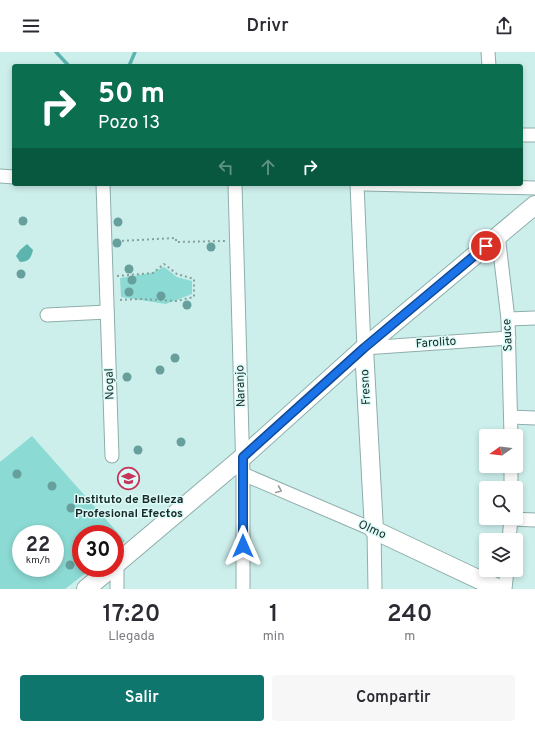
<!DOCTYPE html>
<html lang="es">
<style>
:root{--surface:#fff;--page:#f7f7f7;--text:#2b2b33;--muted:#7c7c81;--accent:#0f766e}
body{margin:0;font-family:Overpass,sans-serif;background:var(--page);color:var(--text);height:100vh;display:flex;flex-direction:column;font-size:15px;white-space:nowrap}
*{box-sizing:border-box;margin:0}
p{font-size:13px;color:var(--muted)}
.icon{flex:none;width:22px;height:22px;fill:none;stroke:currentColor;stroke-width:2;stroke-linecap:round;stroke-linejoin:round}
.map{position:relative;height:537px;overflow:hidden}
.panel{display:flex;flex-direction:column;background:var(--surface);flex:1}
.panel>*{flex:none}
.guide{position:absolute;left:12px;top:12px;width:511px;height:122px;border-radius:4px;box-shadow:0 2px 6px #0003;background:#0b6e4f;color:#fff;overflow:hidden}
.needle{width:26px;rotate:256deg}
.fabs{position:absolute;left:479px;top:377px;display:grid;gap:8px}
.fabs a{display:grid;place-items:center;width:44px;height:44px;border-radius:4px;background:var(--surface);box-shadow:0 2px 6px #0003;font-size:20px}
.speed{position:absolute;left:12px;top:473px;display:flex;gap:8px;font-size:20px;font-weight:700;text-align:center}
.speed>*{display:grid;place-content:center;width:52px;height:52px;border-radius:50%;background:var(--surface);box-shadow:0 2px 6px #0003;line-height:1}
.speed small{font-size:10px;font-weight:400}
.speed .limit{border:6px solid #d22;background:#fff;color:#111}
.pin{position:absolute;display:grid;place-items:center;width:34px;height:34px;color:#fff;margin:-17px;border:2px solid #fff;border-radius:50%;box-shadow:0 1px 4px #0007}
.me{position:absolute;width:44px;margin:-22px;rotate:0deg;stroke-linejoin:round;filter:drop-shadow(0 0 3px #0008)}
.turn{display:flex;align-items:center;gap:14px;height:84px;padding:0 20px;font-size:18px}
.turn .icon{width:52px;height:52px;stroke-width:2.5}
.turn b{display:block;font-size:28px;line-height:34px}
.lanes{display:flex;align-items:center;height:38px;padding:0 20px;background:#0003;justify-content:center;gap:20px;direction:ltr}
.lanes .off{opacity:.35}
.eta{display:flex;justify-content:space-evenly;align-items:center;height:68px;text-align:center}
.eta b{font-size:24px;font-weight:600;line-height:28px}
.button{display:flex;gap:8px;margin-top:auto;padding:8px 20px}
.button a{flex:1;height:46px;border-radius:4px;background:var(--accent);color:#fff;font-size:16px;font-weight:600;line-height:46px;text-align:center}
.button a+a{background:var(--page);color:var(--text)}
header{display:flex;justify-content:space-between;align-items:center;height:52px;padding:0 20px;background:var(--surface);font-size:18px;font-weight:600}
.map>svg:first-child{display:block}
</style>
<header><svg class="icon" aria-label="menu" viewBox="0 0 24 24"><path d="M4 6h16M4 12h16M4 18h16"/></svg>Drivr<svg class="icon" aria-label="share" viewBox="0 0 24 24"><path d="M12 15V3M7 8l5-5 5 5M5 13v7h14v-7"/></svg></header>
<div class="map">
<svg width="535" height="537" viewBox="0 0 535 537">
<rect width="100%" height="100%" fill="#cdefec"/>
<!-- green -->
<g fill="#8bdad4" fill-rule="evenodd">
<path d="M 164,215 L 177,225 L 192,229 L 192,242 L 166,252 L 121,245 L 120,226 L 151,221 Z"/>
<path d="M 32,384 L 125,489 L 115,498 L 115,482 L 81,482 L 81,516 L 92,516 L 65,537 L 0,537 L 0,410 ZM 21,482 L 55,482 L 55,516 L 21,516 Z"/>
</g>
<!-- water -->
<path fill="#5cb4ae" d="M 27,192 L 33,198 C 31,206 29,210 20,210 L 16,204 L 20,198 Z"/>
<g fill="none" stroke-linecap="round" stroke-linejoin="round">
<!-- stream -->
<g stroke="#5cb4ae" stroke-width="3.5">
<path d="M 56,0 L 69,14"/>
<path d="M 129,14 L 135,0"/>
</g>
<defs>
<g id="minor">
<path d="M 488,0 L 489,14"/>
<path d="M 521,83 L 535,83"/>
<path d="M 0,124 L 14,125"/>
<path d="M 103,132 L 112,404"/>
<path d="M 235,132 L 243,422 L 243,537"/>
<path d="M 357,132 L 364,296 L 509,286"/>
<path d="M 365,132 L 535,136"/>
<path d="M 498,183 L 508,267 L 511,384"/>
<path d="M 47,263 L 107,260"/>
<path d="M 508,267 L 535,266"/>
<path d="M 511,365 L 535,366"/>
<path d="M 243,422 L 374,478 L 375,537"/>
<path d="M 511,436 L 511,414"/>
<path d="M 511,467 L 535,468"/>
<path d="M 509,488 L 511,466"/>
<path d="M 117,512 L 117,537"/>
<path d="M 505,537 L 507,518"/>
</g>
<g id="secondary">
<path d="M 364,296 L 374,478 L 499,537"/>
<path d="M 115,513 L 243,405 L 364,296 L 535,153"/>
<path d="M 86,537 L 111,516"/>
</g>
</defs>
<!-- minor casing -->
<use href="#minor" stroke="#8eaeab" stroke-width="15"/>
<!-- secondary casing -->
<use href="#secondary" stroke="#8eaeab" stroke-width="20"/>
<!-- path -->
<g stroke="#859f9d" stroke-width="2" stroke-dasharray="2 3" stroke-linecap="butt">
<path d="M 117,189 L 176,186 L 176,190 L 225,189"/>
<path d="M 117,224 L 153,221 L 164,212 L 177,222 L 194,227 L 194,245 L 176,249 L 140,247 L 118,248"/>
</g>
<!-- minor -->
<use href="#minor" stroke="#fff" stroke-width="13"/>
<!-- secondary -->
<use href="#secondary" stroke="#fff" stroke-width="18"/>
</g>
<!-- trees -->
<g fill="#669f9b">
<circle cx="23" cy="169" r="4.5"/>
<circle cx="118" cy="170" r="4.5"/>
<circle cx="117" cy="191" r="4.5"/>
<circle cx="211" cy="195" r="4.5"/>
<circle cx="129" cy="217" r="4.5"/>
<circle cx="21" cy="222" r="4.5"/>
<circle cx="132" cy="228" r="4.5"/>
<circle cx="129" cy="240" r="4.5"/>
<circle cx="161" cy="244" r="4.5"/>
<circle cx="187" cy="253" r="4.5"/>
<circle cx="175" cy="306" r="4.5"/>
<circle cx="160" cy="318" r="4.5"/>
<circle cx="127" cy="325" r="4.5"/>
<circle cx="181" cy="390" r="4.5"/>
<circle cx="138" cy="398" r="4.5"/>
<circle cx="17" cy="422" r="4.5"/>
<circle cx="52" cy="434" r="4.5"/>
<circle cx="71" cy="456" r="4.5"/>
<circle cx="70" cy="513" r="4.5"/>
</g>
<!-- one-way arrows -->
<defs><path id="oneway-chevron" d="M-2-3.5L2.5 0L-2 3.5" fill="none" stroke-width="1.6" stroke-linecap="round" stroke-linejoin="round"/></defs>
<use stroke="#989e9e" href="#oneway-chevron" transform="translate(279 438) rotate(23)"/>
<g fill="none" stroke-linecap="round" stroke-linejoin="round">
<defs>
<path id="route" d="M 243,494 L 243,405 L 364,296 L 486,194"/>
</defs>
<!-- route casing -->
<use href="#route" stroke="#114b97" stroke-width="10"/>
<!-- route -->
<use href="#route" stroke="#1a73e8" stroke-width="7"/>
</g>
<!-- icons -->
<defs>
<symbol id="university-ring" viewBox="-11 -11 22 22"><circle r="9.5" fill="#dafcf9" stroke="#c6365b" stroke-width="1.5"/><path d="M0-5L7-2L0 1L-7-2ZM-4 1L0 2.5L4 1V4Q0 6-4 4Z" fill="#c6365b"/></symbol>
</defs>
<g fill-rule="evenodd">
<use href="#university-ring" x="116" y="414" width="25" height="25"/>
</g>
<g text-anchor="middle" dominant-baseline="central" stroke-width="3" stroke-linejoin="round" paint-order="stroke">
<!-- street labels -->
<g font-size="12" fill="#1b2827" stroke="#dafcf9">
<text transform="translate(508 283) rotate(-93)">Sauce</text>
<text transform="translate(436 291) rotate(-4)">Farolito</text>
<text transform="translate(110 332) rotate(-92)">Nogal</text>
<text transform="translate(241 334) rotate(-92)">Naranjo</text>
<text transform="translate(366 335) rotate(-93)">Fresno</text>
<text transform="translate(372 478) rotate(24)">Olmo</text>
</g>
<!-- poi labels -->
<g font-size="12" font-weight="bold" fill="#1b2827" stroke="#dafcf9">
<text x="129" y="448">Instituto de Belleza<tspan x="129" dy="14">Profesional Efectos</tspan></text>
</g>
</g>
</svg>
<div class="fabs">
<a><svg class="needle" viewBox="-14 -14 28 28"><path d="M0-13l5 13h-10z" fill="#e53935"/><path d="M0 13l5-13h-10z" fill="#7c7c81"/></svg></a>
<a><svg class="icon" aria-label="search" viewBox="0 0 24 24"><circle cx="10" cy="10" r="6"/><path d="M15 15l6 6"/></svg></a>
<a><svg class="icon" aria-label="layers" viewBox="0 0 24 24"><path d="M12 4l9 5-9 5-9-5zM3 14l9 5 9-5"/></svg></a>
</div>
<div class="speed"><div>22<small>km/h</small></div><div class="limit">30</div></div>
<div class="pin" style="left:486px;top:194px;background:#d93025"><svg class="icon" aria-label="arrive" viewBox="0 0 24 24"><path d="M6 21V4h12l-3 4 3 4H6"/></svg></div>
<svg class="me" style="left:243px;top:494px" viewBox="-20 -20 40 40"><path d="M0-17L14 15 0 8-14 15z" fill="#1a73e8" stroke="#fff" stroke-width="4"/></svg>
<div class="guide">
<div class="turn"><svg class="icon" aria-label="right" viewBox="0 0 24 24"><path d="M7 20v-9h11M14 6l5 5-5 5"/></svg><div><b>50 m</b>Pozo 13</div></div>
<div class="lanes"><svg class="icon off" aria-label="left" viewBox="0 0 24 24"><path d="M17 20v-9H6M10 6l-5 5 5 5"/></svg><svg class="icon off" aria-label="ahead" viewBox="0 0 24 24"><path d="M12 20V5M6 11l6-6 6 6"/></svg><svg class="icon" aria-label="right" viewBox="0 0 24 24"><path d="M7 20v-9h11M14 6l5 5-5 5"/></svg></div>
</div>
</div>
<section class="panel">
<div class="eta">
<div><b>17:20</b><p>Llegada</p></div>
<div><b>1</b><p>min</p></div>
<div><b>240</b><p>m</p></div>
</div>
<div class="button"><a>Salir</a><a>Compartir</a></div>
</section>
